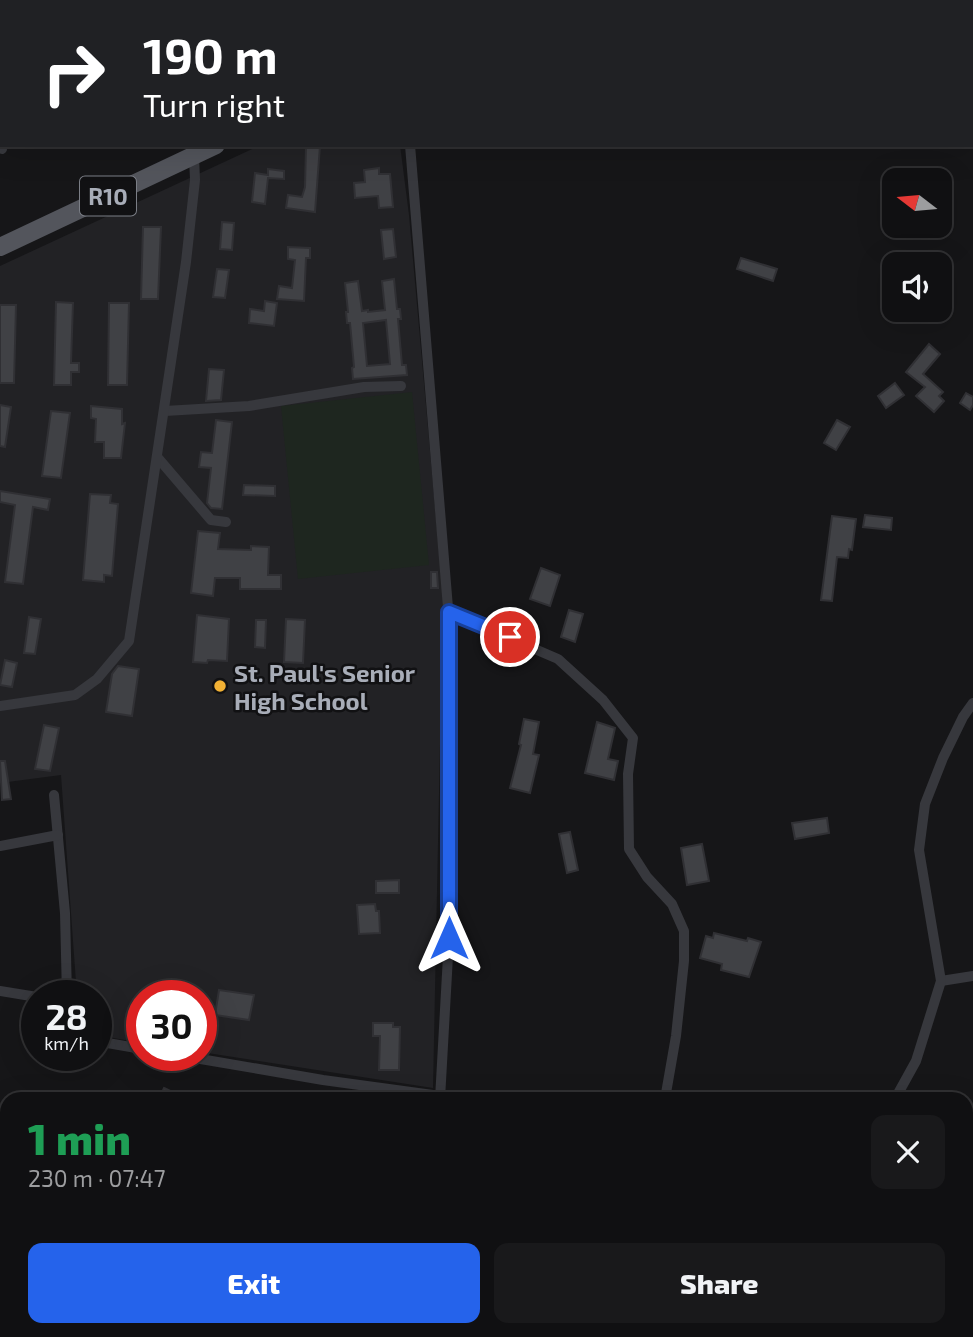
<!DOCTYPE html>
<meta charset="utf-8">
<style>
:root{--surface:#101012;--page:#19191b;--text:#f1f3f6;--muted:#9c9d9f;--line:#303032;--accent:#2563eb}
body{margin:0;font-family:"Exo 2",sans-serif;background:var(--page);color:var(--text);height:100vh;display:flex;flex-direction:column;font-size:26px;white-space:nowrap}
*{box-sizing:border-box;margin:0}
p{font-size:23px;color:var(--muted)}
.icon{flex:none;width:38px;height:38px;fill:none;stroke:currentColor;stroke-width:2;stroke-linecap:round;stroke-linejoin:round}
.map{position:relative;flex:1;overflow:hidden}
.drawer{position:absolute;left:0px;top:1092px;width:973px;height:245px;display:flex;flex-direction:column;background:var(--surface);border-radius:21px 21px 0 0;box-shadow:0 7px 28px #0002,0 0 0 2px var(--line)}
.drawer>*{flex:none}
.top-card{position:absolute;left:0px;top:0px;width:973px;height:147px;box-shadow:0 7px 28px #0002,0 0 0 2px var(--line);background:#202124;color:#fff;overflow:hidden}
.needle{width:46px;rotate:286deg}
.buttons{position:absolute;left:882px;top:168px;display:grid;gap:14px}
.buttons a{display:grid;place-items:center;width:70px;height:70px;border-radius:14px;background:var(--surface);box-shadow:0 7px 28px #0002,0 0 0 2px var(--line);font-size:35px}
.speed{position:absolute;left:21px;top:980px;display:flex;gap:14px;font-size:35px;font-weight:700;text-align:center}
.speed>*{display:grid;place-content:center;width:91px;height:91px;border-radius:50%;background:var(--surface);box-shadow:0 7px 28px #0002,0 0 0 2px var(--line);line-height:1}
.speed small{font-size:18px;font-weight:400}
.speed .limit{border:10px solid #d22;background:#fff;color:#111}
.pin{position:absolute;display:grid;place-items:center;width:60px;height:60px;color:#fff;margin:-30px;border:4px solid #fff;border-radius:50%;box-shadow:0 2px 7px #0007}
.me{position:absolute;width:77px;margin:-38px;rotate:0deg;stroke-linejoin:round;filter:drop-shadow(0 0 5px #0008)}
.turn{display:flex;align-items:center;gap:24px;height:147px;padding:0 28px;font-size:32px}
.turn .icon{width:91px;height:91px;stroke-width:2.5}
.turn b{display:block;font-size:49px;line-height:60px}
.round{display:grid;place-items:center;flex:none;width:74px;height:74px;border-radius:14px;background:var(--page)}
.overview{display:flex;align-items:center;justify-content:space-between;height:119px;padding:0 28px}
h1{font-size:42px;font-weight:800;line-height:52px;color:#1e9e55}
.action{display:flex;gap:14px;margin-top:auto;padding:14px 28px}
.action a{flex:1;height:80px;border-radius:14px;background:var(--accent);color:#fff;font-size:28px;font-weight:800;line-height:80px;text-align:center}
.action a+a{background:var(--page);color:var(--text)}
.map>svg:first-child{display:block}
</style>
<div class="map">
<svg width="973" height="1337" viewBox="0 0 973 1337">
<rect width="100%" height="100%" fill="#161618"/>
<!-- built -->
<path fill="#222225" d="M 261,145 L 400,145 L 409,215 L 443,597 L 433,1088 L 201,1052 L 201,996 L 142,996 L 142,1043 L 96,1035 L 96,996 L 77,996 L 61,775 L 0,783 L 0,266 Z"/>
<!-- green -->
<path fill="#1e261f" d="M 412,392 L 429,565 L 298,579 L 281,406 Z"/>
<!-- building -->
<g fill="#404145" stroke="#303034" stroke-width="2" fill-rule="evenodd">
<path d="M 306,146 L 320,146 L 315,212 L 286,208 L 288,195 L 302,197 L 305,187 Z"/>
<path d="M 379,168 L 379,174 L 390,174 L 393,207 L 379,208 L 378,196 L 355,198 L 354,183 L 365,182 L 364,170 Z"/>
<path d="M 268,169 L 284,171 L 284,179 L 268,178 L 265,204 L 252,202 L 255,173 L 268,175 Z"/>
<path d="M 222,222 L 234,223 L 232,250 L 220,249 Z"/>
<path d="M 143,227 L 161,227 L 158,299 L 141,299 Z"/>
<path d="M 393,229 L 396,257 L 384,259 L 381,230 Z"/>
<path d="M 288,247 L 310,248 L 310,258 L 306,258 L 304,301 L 277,299 L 279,286 L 292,288 L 295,260 L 288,259 Z"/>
<path d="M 741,258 L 777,269 L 773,281 L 737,269 Z"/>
<path d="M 217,269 L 229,270 L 225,298 L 213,297 Z"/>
<path d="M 394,279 L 397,309 L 400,309 L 401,319 L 398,319 L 402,365 L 406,365 L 407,375 L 353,379 L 352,368 L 354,367 L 350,323 L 347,323 L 346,312 L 348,312 L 345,283 L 358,281 L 362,311 L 368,310 L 368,312 L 385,310 L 382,281 ZM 386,320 L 390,364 L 367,366 L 363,323 Z"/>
<path d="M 265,301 L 277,303 L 274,326 L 249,323 L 250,309 L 264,311 Z"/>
<path d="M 56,302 L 73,303 L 71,363 L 79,363 L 79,372 L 71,372 L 71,385 L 54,385 Z"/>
<path d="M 109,303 L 129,303 L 127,385 L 108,385 Z"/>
<path d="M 0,305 L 16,305 L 14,383 L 0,383 Z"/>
<path d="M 929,344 L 940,354 L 923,374 L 943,392 L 939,396 L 944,401 L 934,412 L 916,396 L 925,387 L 906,372 Z"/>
<path d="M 209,369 L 224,370 L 221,400 L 206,401 Z"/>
<path d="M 895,383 L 904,395 L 886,408 L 878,396 Z"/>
<path d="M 966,393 L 973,397 L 973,405 L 970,410 L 960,403 Z"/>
<path d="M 0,405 L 11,407 L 5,447 L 0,446 Z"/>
<path d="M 91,406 L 122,409 L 122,424 L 125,423 L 121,458 L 104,458 L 104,442 L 95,442 L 96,419 L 91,418 Z"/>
<path d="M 51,411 L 70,413 L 61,478 L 42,476 Z"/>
<path d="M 216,420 L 232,422 L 222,509 L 211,508 L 207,503 L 211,468 L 199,467 L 201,452 L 212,453 Z"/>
<path d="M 837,420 L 850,427 L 836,450 L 824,443 Z"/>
<path d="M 244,485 L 275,486 L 275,496 L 243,495 Z"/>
<path d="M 0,491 L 50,499 L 48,510 L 33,507 L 23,584 L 5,582 L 15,505 L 0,502 Z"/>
<path d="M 90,494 L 111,495 L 110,503 L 118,504 L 112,576 L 104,575 L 104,582 L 83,580 Z"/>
<path d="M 865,515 L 892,518 L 891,530 L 863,527 Z"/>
<path d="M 832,516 L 856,519 L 852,550 L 849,549 L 848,558 L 837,557 L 832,601 L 821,600 Z"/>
<path d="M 198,531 L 220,533 L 218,549 L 251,550 L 251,546 L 269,547 L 268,575 L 281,575 L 281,589 L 240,589 L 240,578 L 215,578 L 213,596 L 191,593 Z"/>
<path d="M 541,568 L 560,575 L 550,606 L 530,599 Z"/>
<path d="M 431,572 L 437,572 L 438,588 L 431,588 Z"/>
<path d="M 569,610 L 583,614 L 575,642 L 561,637 Z"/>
<path d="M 197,615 L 229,619 L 227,661 L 208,660 L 207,663 L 193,662 Z"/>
<path d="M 29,617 L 41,619 L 35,654 L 24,653 Z"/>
<path d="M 286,619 L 305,620 L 303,663 L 284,662 Z"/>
<path d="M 256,620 L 266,620 L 265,648 L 255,647 Z"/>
<path d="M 5,660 L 17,663 L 12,687 L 0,685 Z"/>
<path d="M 118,666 L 139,669 L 132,716 L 106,712 L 112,674 Z"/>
<path d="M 524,719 L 539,722 L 533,754 L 539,755 L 530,793 L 510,788 L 521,745 L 519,744 Z"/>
<path d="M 597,722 L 615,728 L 608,759 L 618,761 L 614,780 L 585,773 Z"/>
<path d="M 44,725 L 59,728 L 50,771 L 35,769 Z"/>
<path d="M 0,761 L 5,761 L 11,799 L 2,800 Z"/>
<path d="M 827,818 L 829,833 L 795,839 L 792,823 Z"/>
<path d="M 570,832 L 578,870 L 567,873 L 559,834 Z"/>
<path d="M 702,844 L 709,881 L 687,885 L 681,848 Z"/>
<path d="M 399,880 L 399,893 L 376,893 L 376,881 Z"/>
<path d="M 375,904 L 376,911 L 379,911 L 380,933 L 359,934 L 357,905 Z"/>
<path d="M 714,933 L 747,941 L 748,938 L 761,942 L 749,977 L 721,970 L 722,964 L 700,958 L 706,936 L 713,938 Z"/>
<path d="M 219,990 L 254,995 L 249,1020 L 215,1015 Z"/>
<path d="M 373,1023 L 393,1023 L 393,1027 L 400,1027 L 399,1070 L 379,1070 L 380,1036 L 373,1036 Z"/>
<path d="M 164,1088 L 187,1099 L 159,1099 Z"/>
</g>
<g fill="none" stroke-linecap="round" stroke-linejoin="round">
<!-- minor -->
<g stroke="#37383d" stroke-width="10">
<path d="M 351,0 L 352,2"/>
<path d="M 10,2 L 11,0"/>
<path d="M 0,34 L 2,31"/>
<path d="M 0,144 L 2,149"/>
<path d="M 410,145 L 449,620 L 449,938 L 440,1099"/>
<path d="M 165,411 L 249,406 L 364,387 L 401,386"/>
<path d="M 158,458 L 211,520 L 226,522"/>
<path d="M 449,612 L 558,659 L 603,700 L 633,738 L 628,774 L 629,849 L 647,877 L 672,904 L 684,931 L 684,961 L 676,1036 L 665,1099"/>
<path d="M 0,706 L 75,695 L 97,679 L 129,641 L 186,262 L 195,180 L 194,156"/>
<path d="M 54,795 L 65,913 L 67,996"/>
<path d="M 0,846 L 58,835"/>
<path d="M 941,981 L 973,976"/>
<path d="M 0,991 L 37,997"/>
<path d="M 96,1041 L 142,1049"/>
<path d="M 177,1055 L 323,1080 L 440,1096"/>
<path d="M 895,1099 L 916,1061 L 941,981 L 919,850 L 925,804 L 943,758 L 963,717 L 973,703"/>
<path d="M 817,1330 L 818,1337"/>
<path d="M 399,1337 L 401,1330"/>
<path d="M 692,1337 L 693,1330"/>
</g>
<!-- primary -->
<g stroke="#53555c" stroke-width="18">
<path d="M 513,2 L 516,0"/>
<path d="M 0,247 L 216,145"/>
</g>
</g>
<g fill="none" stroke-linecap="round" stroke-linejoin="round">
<defs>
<path id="route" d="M 449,938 L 449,612 L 510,637"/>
</defs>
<!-- route casing -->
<use href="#route" stroke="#184099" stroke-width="18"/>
<!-- route -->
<use href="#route" stroke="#2563eb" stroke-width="12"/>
</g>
<!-- markers -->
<circle fill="#f2b134" stroke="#111113" stroke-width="2.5" cx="220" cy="686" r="7"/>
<g text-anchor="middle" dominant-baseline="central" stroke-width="5" stroke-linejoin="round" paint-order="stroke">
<!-- shield labels -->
<rect fill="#111113" stroke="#7b7e86" stroke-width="2" x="80" y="176.5" width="56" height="39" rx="5"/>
<g font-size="23" font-weight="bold" fill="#a8adb8">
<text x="108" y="196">R10</text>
</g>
<!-- poi labels -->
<g font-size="24" font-weight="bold" fill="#a8adb8" stroke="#111113" text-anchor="start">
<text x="234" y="672">St. Paul's Senior<tspan x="234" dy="28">High School</tspan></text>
</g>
</g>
</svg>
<div class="buttons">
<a><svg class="needle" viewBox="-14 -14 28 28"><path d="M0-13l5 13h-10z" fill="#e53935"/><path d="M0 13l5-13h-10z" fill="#9c9d9f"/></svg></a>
<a><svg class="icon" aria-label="sound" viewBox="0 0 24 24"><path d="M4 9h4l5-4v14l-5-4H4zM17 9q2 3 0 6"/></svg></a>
</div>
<div class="speed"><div>28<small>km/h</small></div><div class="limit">30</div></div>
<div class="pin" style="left:510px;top:637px;background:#d93025"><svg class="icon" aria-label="arrive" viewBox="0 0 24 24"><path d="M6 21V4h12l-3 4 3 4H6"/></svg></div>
<svg class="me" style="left:449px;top:938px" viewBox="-20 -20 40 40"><path d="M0-17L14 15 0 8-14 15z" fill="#2563eb" stroke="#fff" stroke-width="4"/></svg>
<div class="top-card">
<div class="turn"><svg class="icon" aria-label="right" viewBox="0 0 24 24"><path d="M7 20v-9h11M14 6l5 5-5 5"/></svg><div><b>190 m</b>Turn right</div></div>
</div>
<section class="drawer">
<div class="overview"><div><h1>1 min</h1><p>230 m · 07:47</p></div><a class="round"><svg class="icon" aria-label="close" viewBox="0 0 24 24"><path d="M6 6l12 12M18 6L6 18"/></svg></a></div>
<div class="action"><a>Exit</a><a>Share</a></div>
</section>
</div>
